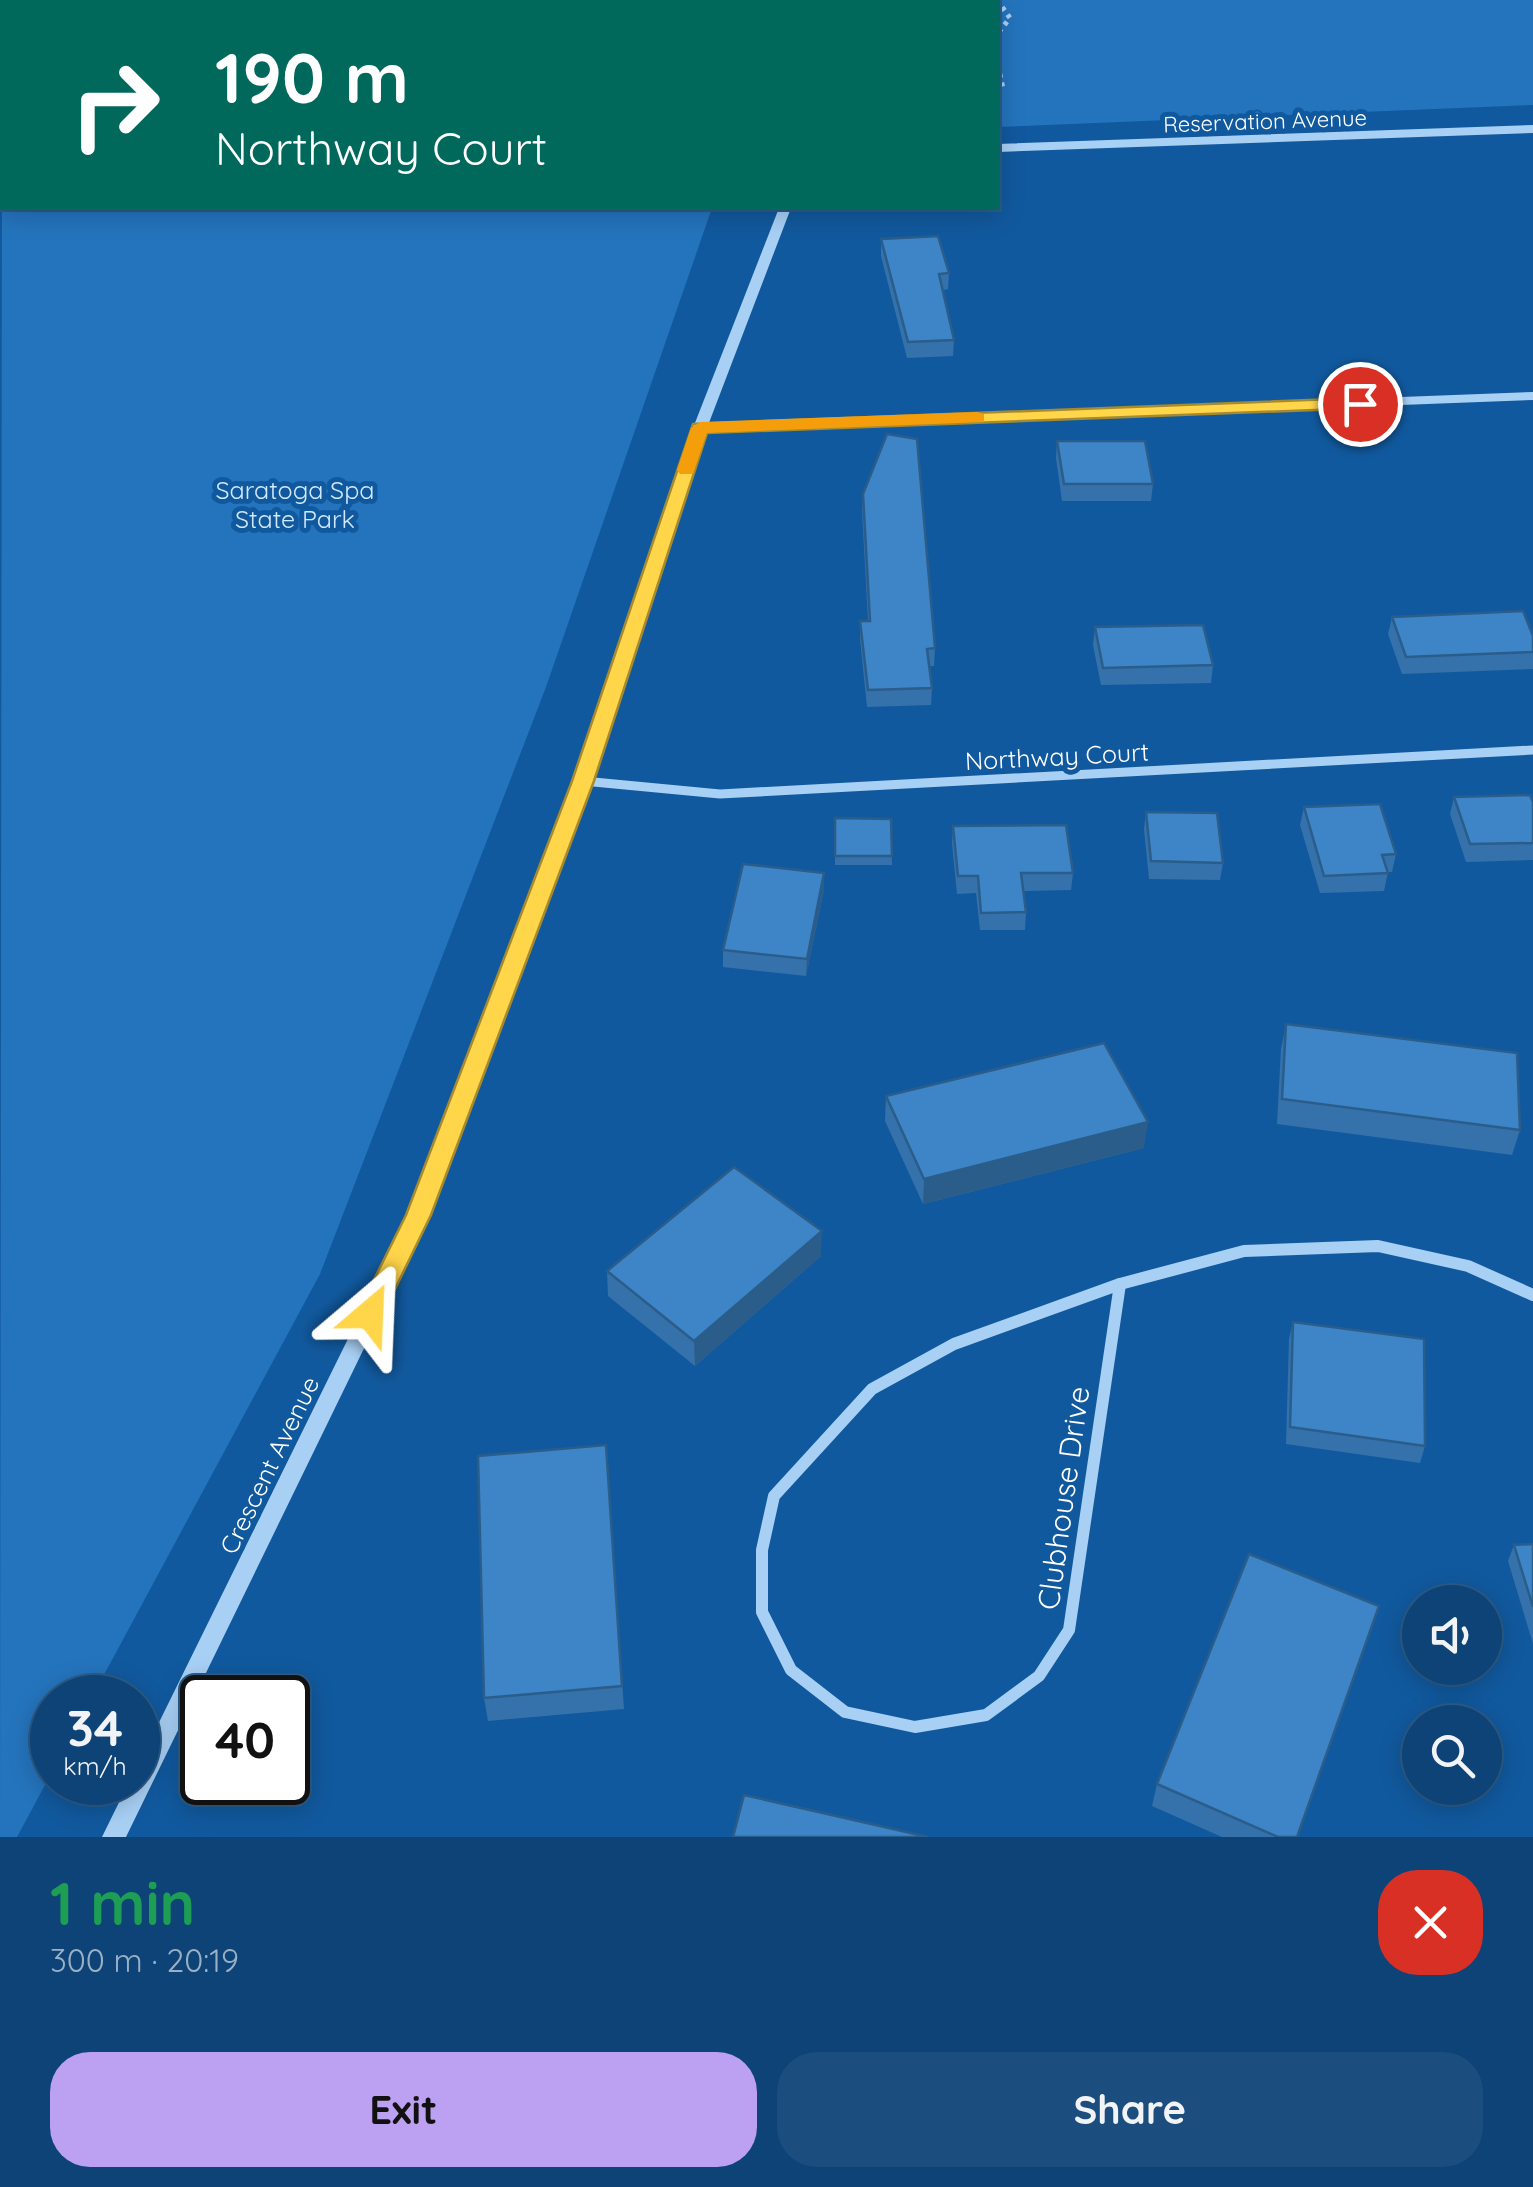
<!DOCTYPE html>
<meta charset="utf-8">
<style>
:root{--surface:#0d4376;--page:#1b4e7e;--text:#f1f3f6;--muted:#9ab0c5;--line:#2d5c88;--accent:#bca0f2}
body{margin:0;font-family:Quicksand,sans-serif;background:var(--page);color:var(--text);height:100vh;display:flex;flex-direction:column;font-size:38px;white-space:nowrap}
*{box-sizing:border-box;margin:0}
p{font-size:32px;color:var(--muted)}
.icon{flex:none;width:55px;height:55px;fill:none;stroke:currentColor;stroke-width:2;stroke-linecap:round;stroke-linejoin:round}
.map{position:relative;height:1837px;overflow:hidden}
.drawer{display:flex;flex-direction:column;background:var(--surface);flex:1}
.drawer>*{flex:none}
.top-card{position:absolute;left:0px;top:0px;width:1000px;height:210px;box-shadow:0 5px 25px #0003,0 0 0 2px var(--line);background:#00695c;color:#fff;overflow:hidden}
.fabs{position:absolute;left:1402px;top:1585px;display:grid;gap:20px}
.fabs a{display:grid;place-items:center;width:100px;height:100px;border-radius:50%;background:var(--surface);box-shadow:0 5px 25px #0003,0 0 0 2px var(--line);font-size:50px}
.speed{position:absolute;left:30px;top:1675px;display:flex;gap:20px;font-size:50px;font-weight:700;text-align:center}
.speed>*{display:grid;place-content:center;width:130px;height:130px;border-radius:50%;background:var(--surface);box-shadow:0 5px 25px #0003,0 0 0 2px var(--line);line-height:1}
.speed small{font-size:25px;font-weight:400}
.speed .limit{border:5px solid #111;border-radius:15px;background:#fff;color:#111}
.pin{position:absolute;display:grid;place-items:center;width:85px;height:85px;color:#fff;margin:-42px;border:5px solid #fff;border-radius:50%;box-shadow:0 2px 10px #0007}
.me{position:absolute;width:110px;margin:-55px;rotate:26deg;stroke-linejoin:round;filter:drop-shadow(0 0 8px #0008)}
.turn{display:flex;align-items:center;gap:35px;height:210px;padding:0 50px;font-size:45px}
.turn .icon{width:130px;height:130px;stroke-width:2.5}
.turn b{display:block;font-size:70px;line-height:85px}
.round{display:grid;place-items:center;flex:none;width:105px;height:105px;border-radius:40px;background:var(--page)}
.head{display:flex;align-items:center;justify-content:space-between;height:170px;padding:0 50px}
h1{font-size:60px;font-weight:700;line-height:75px;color:#1e9e55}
.button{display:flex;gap:20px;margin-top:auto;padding:20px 50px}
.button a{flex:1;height:115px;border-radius:40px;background:var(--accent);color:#111;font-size:40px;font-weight:700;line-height:115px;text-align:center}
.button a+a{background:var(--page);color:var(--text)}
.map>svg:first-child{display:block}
</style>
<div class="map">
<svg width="1533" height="1837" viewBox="0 0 1533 1837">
<rect width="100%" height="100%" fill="#11599e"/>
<!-- green -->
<g fill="#2474bd">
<path d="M 868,0 L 1533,0 L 1533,105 L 998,127 L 998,2 Z"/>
<path d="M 2,148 L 2,208 L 712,208 L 546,687 L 320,1274 L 92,1697 L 52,1698 L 52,1772 L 17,1837 L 0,1837 Z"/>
</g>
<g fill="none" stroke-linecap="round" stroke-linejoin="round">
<!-- path -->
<g stroke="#a8d0f5" stroke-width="5" stroke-dasharray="4 5" stroke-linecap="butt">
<path d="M 997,0 L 1010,18 L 998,33"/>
<path d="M 998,65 L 1003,89"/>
</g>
<!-- minor-far2 -->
<g stroke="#a8d0f5" stroke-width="8">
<path d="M 18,0 L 25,2"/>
<path d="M 381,2 L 390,0"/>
<path d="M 998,148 L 1533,129"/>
<path d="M 700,428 L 1533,396"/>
</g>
<!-- minor-far1 -->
<path stroke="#a8d0f5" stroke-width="9" d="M 583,781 L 720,794 L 1533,750"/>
<!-- minor -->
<g stroke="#a8d0f5" stroke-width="12">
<path d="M 1120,1284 L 1069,1630 L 1039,1676 L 986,1715 L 915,1727 L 845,1712 L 791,1670 L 762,1612 L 762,1550 L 774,1496 L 872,1389 L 954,1344 Z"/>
<path d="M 1120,1284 L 1244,1251 L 1378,1246 L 1468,1266 L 1533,1295"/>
</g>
<!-- tertiary -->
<path fill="#a8d0f5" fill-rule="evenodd" d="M 779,208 L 791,208 L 707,428 L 591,781 L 429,1215 L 126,1837 L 102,1837 L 129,1782 L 138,1782 L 138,1765 L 409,1215 L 575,781 L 693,428 Z"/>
</g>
<!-- wall -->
<g fill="#3572ab">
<path d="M 881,239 L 949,273 L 948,289 L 943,290 L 954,340 L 953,356 L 907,358 L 881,256 Z"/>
<path d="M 1057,441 L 1153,484 L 1151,501 L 1062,501 L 1056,458 Z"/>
<path d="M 863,494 L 935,648 L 934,666 L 930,666 L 932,688 L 931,705 L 867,707 L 860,639 L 860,621 L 868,621 L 862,511 Z"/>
<path d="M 1392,617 L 1533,636 L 1533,669 L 1402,674 L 1388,634 Z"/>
<path d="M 1095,627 L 1213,665 L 1211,683 L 1101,685 L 1093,645 Z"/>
<path d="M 1454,797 L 1533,802 L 1533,860 L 1466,862 L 1450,814 Z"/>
<path d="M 1304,807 L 1396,854 L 1392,872 L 1388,872 L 1384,891 L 1320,893 L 1300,825 Z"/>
<path d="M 1146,812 L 1223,863 L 1220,880 L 1149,879 L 1144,829 Z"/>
<path d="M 835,818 L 891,819 L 892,865 L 835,865 Z"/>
<path d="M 953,826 L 1073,873 L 1071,890 L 1024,891 L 1026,912 L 1025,930 L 980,930 L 976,893 L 957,894 L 952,843 Z"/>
<path d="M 824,890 L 806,976 L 723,967 L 723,950 Z"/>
<path d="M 1286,1024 L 1520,1130 L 1512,1155 L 1277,1124 L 1281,1049 Z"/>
<path d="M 886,1096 L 1144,1148 L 923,1204 L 885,1121 Z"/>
<path d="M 821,1256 L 695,1366 L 608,1296 L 607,1271 Z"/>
<path d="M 1293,1322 L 1425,1446 L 1420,1463 L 1286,1444 L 1289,1339 Z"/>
<path d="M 606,1445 L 624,1709 L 488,1721 L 484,1698 Z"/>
<path d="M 1533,1544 L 1533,1644 L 1508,1561 L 1514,1545 Z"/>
<path d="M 1157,1784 L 1298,1837 L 1222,1837 L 1152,1806 Z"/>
</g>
<!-- shaded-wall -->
<g fill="#2b5d8b">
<path d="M 824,873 L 824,890 L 806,976 L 807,959 Z"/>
<path d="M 1148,1122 L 1144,1148 L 923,1204 L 924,1179 Z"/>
<path d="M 822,1231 L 821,1256 L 695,1366 L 694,1341 Z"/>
</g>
<!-- building -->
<g fill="#3e85c7" stroke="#2b5d8b" stroke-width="2.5">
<path d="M 938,236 L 949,273 L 939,274 L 954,340 L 908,342 L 881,239 Z"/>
<path d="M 887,434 L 917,439 L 935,648 L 927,649 L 932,688 L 868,690 L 860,621 L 870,621 L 863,494 Z"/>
<path d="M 1057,441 L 1145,441 L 1153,484 L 1064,484 Z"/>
<path d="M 1523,611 L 1533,636 L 1533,652 L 1406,657 L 1392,617 Z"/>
<path d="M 1203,625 L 1213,665 L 1103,668 L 1095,627 Z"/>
<path d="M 1530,795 L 1533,802 L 1533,843 L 1470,844 L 1454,797 Z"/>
<path d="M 1380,804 L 1396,854 L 1382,855 L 1388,873 L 1324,876 L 1304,807 Z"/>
<path d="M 1146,812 L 1217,813 L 1223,863 L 1151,861 Z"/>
<path d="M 835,818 L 891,819 L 892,856 L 835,856 Z"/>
<path d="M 1066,825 L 1073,873 L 1021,873 L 1026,912 L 981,913 L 978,876 L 958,876 L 953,826 Z"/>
<path d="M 743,864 L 824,873 L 807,959 L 723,950 Z"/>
<path d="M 1286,1024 L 1517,1053 L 1520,1130 L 1282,1099 Z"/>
<path d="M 1104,1043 L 1148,1122 L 924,1179 L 886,1096 Z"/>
<path d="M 734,1167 L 822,1231 L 694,1341 L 607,1271 Z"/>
<path d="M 1293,1322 L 1424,1339 L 1425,1446 L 1290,1427 Z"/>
<path d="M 606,1445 L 622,1686 L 484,1698 L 478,1456 Z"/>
<path d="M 1533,1544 L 1533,1607 L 1514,1545 Z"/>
<path d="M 1249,1554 L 1379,1606 L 1297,1837 L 1278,1837 L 1157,1784 Z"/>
<path d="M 744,1795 L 928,1837 L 733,1837 Z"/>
</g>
<!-- route -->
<path fill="#ffd54a" stroke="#a68a30" stroke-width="2.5" d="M 1360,398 L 1369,404 L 1366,408 L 707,433 L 594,781 L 431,1215 L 379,1322 L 370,1325 L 361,1322 L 357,1314 L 406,1215 L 572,781 L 693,424 Z"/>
<!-- slow -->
<path fill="#f59e0b" d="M 977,412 L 984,414 L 984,422 L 707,433 L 693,474 L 680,474 L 677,470 L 691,428 L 700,422 Z"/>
<g text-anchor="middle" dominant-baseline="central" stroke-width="10" stroke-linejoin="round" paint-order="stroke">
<!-- far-street labels -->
<g font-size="22" fill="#fff" stroke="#11599e">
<text transform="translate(1265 121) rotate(-2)">Reservation Avenue</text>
</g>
<!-- park labels -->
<g font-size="25" fill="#d1e9fe" stroke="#11599e">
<text x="295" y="489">Saratoga Spa<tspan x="295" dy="29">State Park</tspan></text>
</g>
<!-- street labels -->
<g font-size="25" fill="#fff" stroke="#11599e">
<text transform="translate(1057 756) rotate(-3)">Northway Court</text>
<text transform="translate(269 1465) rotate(-64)">Crescent Avenue</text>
</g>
<!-- near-street labels -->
<g font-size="30" fill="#fff" stroke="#11599e">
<text transform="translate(1063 1498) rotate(-82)">Clubhouse Drive</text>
</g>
</g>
</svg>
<div class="fabs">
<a><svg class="icon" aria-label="sound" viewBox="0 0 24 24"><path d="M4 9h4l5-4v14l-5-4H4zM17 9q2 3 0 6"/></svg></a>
<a><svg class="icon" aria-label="search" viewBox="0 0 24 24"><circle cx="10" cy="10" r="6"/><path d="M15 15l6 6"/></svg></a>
</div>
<div class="speed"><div>34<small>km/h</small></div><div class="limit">40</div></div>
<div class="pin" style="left:1360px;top:404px;background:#d93025"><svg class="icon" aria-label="arrive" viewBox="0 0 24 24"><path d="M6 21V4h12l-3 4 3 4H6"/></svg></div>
<svg class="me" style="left:370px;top:1314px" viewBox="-20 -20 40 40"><path d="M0-17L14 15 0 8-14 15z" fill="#ffd54a" stroke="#fff" stroke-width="4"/></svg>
<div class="top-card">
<div class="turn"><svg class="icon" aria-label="right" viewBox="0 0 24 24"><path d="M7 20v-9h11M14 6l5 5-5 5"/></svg><div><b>190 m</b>Northway Court</div></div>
</div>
</div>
<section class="drawer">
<div class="head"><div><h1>1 min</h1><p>300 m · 20:19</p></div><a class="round" style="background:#d93025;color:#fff"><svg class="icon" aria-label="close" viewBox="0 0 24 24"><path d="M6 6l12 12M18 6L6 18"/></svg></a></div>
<div class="button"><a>Exit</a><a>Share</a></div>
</section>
